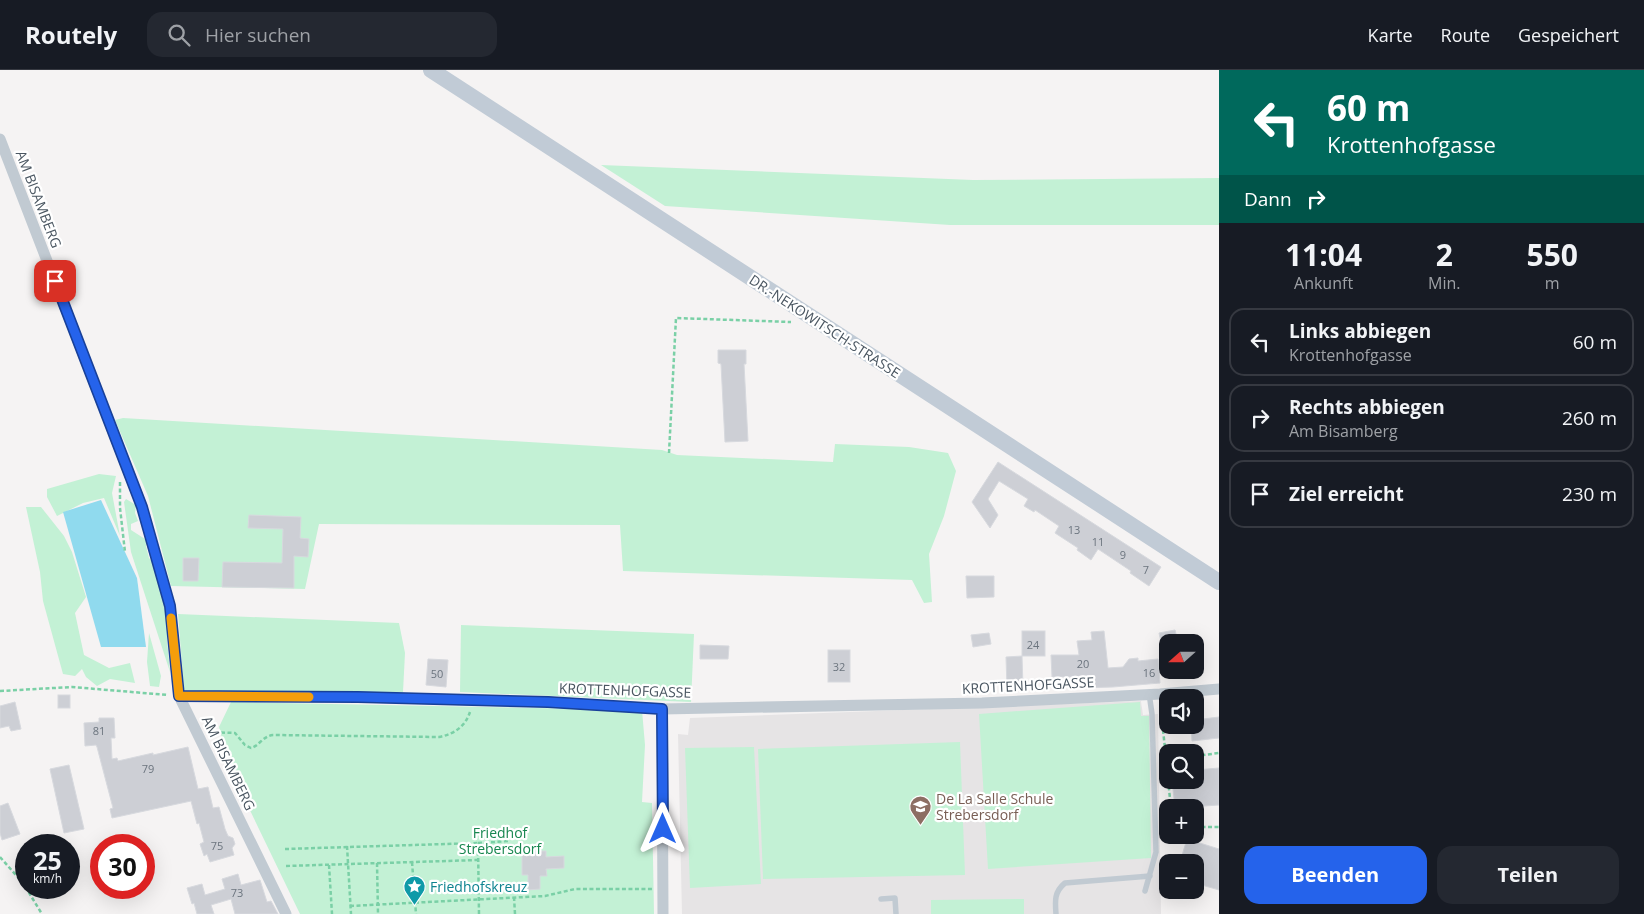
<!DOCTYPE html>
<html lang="de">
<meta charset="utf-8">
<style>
:root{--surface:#171b24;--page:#242831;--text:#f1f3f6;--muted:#9ea1a6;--line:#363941;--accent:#2563eb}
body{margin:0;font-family:"Open Sans",sans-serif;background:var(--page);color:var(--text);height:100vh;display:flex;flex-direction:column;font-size:19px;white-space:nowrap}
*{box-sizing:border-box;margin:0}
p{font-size:16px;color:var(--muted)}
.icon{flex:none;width:28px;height:28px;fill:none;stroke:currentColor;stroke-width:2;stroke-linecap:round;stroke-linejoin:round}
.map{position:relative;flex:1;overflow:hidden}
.side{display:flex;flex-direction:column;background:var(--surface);width:425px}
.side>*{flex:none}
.top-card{background:#00695c;color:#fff;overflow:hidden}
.needle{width:32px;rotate:249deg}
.buttons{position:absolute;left:1159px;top:564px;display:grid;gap:10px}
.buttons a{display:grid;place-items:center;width:45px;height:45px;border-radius:10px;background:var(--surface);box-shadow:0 5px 20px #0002;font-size:25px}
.speed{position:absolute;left:15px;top:764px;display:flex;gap:10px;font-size:25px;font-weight:700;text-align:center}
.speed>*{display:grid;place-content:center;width:65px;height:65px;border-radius:50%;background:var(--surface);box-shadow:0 5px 20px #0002;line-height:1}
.speed small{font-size:12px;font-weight:400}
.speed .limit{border:8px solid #d22;background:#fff;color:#111}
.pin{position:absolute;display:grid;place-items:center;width:42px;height:42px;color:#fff;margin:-21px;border-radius:10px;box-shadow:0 2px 8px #0006}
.me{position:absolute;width:55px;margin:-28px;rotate:0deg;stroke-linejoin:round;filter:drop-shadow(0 0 4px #0008)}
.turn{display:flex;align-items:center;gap:18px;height:105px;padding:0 25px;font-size:22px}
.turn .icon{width:65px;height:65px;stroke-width:2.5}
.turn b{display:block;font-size:35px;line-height:42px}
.then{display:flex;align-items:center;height:48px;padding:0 25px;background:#0003;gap:10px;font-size:19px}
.eta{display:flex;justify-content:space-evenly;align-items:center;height:85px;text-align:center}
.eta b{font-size:30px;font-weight:700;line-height:35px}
.cta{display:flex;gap:10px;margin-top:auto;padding:10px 25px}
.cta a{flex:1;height:58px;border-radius:15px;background:var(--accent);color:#fff;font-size:20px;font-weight:700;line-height:58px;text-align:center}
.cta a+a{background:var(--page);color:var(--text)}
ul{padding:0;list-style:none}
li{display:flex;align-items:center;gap:15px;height:68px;margin:0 10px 8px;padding:0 15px;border:2px solid var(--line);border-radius:15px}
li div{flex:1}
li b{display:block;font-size:19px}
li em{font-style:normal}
header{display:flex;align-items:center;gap:30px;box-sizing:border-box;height:70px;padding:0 25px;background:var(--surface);border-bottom:1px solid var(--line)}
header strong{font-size:24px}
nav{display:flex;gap:28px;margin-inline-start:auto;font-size:18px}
.search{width:350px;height:45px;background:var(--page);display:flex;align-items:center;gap:12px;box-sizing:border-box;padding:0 18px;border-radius:15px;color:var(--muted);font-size:19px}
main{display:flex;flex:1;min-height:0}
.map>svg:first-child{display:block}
</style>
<header>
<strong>Routely</strong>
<div class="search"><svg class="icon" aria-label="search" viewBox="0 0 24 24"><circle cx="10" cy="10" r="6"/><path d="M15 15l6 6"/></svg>Hier suchen</div>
<nav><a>Karte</a><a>Route</a><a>Gespeichert</a></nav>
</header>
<main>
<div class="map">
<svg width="1219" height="844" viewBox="0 0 1219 844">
<rect width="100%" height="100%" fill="#f5f3f3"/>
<!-- education -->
<path fill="#e6e4e5" d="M 1141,631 L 1143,645 L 1158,644 L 1161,844 L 682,844 L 678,664 L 688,665 L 690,648 Z"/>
<!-- green -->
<g fill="#c3f1d5">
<path d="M 601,95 L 973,110 L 1219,108 L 1219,155 L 950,155 L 665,136 Z"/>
<path d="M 123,348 L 662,380 L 677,385 L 833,392 L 835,374 L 909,377 L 948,383 L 956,401 L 944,446 L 929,484 L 932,532 L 924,533 L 912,510 L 623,501 L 620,455 L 319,454 L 305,519 L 171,516 L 148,426 L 115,350 Z"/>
<path d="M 99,404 L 116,406 L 112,423 L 120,466 L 104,428 L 83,433 L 57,446 L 47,427 L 47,419 Z"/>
<path d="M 126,429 L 136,435 L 135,443 L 138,451 L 131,454 L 131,460 L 145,469 L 147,474 L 146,476 L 149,488 L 152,491 L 168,547 L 167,570 L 170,602 L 131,482 L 124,432 Z"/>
<path d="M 26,437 L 41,437 L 64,466 L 72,482 L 86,527 L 75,543 L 84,585 L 109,598 L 130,593 L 135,613 L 110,609 L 97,616 L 86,607 L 82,599 L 75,606 L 63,604 L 43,531 L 40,502 Z"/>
<path d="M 178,544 L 399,553 L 405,583 L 403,622 L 187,622 L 184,619 Z"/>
<path d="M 461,555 L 694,564 L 691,632 L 460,622 Z"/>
<path d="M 149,563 L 161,606 L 159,617 L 150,616 L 147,592 Z"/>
<path d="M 231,632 L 642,640 L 645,675 L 642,732 L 652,733 L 654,844 L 300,844 L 231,701 L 219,657 Z"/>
<path d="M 1140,632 L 1141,646 L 1149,646 L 1151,788 L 988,799 L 979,644 Z"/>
<path d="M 960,672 L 965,805 L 763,809 L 758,679 Z"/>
<path d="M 754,677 L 761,814 L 690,818 L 685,678 Z"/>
<path d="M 1024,829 L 1024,844 L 931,844 L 931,830 Z"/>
</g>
<!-- water -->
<path fill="#90daee" d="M 101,430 L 137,508 L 146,577 L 101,577 L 63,442 Z"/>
<!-- building -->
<g fill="#cdcfd5" stroke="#d7d9de">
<path d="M 718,280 L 746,280 L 746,294 L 744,294 L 748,371 L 725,372 L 721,294 L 718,293 Z"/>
<path d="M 998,392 L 1161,497 L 1149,516 L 1130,503 L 1131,501 L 1098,479 L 1091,490 L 1077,480 L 1078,478 L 1055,463 L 1059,456 L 1035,440 L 1034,442 L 1024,436 L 1028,429 L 999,411 L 988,429 L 998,445 L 990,458 L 972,432 Z"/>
<path d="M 249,445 L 301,447 L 300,468 L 309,469 L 308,487 L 294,486 L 294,518 L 222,517 L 223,492 L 282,493 L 283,459 L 248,458 Z"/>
<path d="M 183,488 L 199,488 L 198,511 L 183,511 Z"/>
<path d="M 966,506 L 994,506 L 994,527 L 967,528 Z"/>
<path d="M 1175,560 L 1178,572 L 1161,572 L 1159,563 Z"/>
<rect x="1022" y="561" width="23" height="25"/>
<path d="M 1104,561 L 1108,598 L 1123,597 L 1129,589 L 1138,588 L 1138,591 L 1158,589 L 1160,613 L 1113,617 L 1080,618 L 1080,607 L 1052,607 L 1051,585 L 1079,585 L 1077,571 L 1092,570 L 1091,562 Z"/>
<path d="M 989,563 L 991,574 L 973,577 L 971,565 Z"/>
<path d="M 700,575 L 729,576 L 728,589 L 700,589 Z"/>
<rect x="828" y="580" width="22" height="32"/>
<path d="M 1022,586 L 1023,618 L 1007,618 L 1006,587 Z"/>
<path d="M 428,589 L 448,590 L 446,617 L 426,615 Z"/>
<rect x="58" y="625" width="12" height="13"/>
<path d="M 15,632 L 21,659 L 11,661 L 9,656 L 0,658 L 0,636 Z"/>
<path d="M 1219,647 L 1219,668 L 1192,671 L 1191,655 L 1195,655 L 1195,650 Z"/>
<path d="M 99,648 L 114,648 L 115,668 L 111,668 L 112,689 L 117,688 L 118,691 L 153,683 L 153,685 L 188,677 L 198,719 L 208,717 L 213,738 L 219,737 L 225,759 L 228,766 L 233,768 L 235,774 L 232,778 L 234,785 L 210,792 L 207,784 L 204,786 L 200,774 L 204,772 L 199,753 L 197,754 L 191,731 L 112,748 L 110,739 L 113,738 L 97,677 L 96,675 L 85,676 L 84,653 L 99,652 Z"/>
<path d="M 69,695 L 84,759 L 64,763 L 50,699 Z"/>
<path d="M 1219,698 L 1219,735 L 1175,738 L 1172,710 L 1195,710 L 1195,700 Z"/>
<path d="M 8,733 L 20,764 L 2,770 L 0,763 L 0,736 Z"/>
<path d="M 1187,769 L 1219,779 L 1219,820 L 1195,813 L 1195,792 L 1180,792 Z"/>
<path d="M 522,781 L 546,781 L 546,787 L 564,786 L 564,798 L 546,799 L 547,806 L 540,806 L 540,819 L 528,820 L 528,805 L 522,805 Z"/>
<path d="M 238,804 L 241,815 L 260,810 L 267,832 L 271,831 L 278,844 L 235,844 L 231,829 L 211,835 L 214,844 L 197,844 L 194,833 L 192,834 L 187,818 L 202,814 L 205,825 L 225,819 L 222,809 Z"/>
</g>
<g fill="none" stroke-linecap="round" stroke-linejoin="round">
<!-- path -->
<g stroke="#7ad0a6" stroke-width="2.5" stroke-dasharray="4 2.5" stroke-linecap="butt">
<path d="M 669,383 L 676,248 L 791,252"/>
<path d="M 120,412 L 120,438 L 125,482"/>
<path d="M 0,621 L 72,617 L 168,625"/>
<path d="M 1163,660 L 1168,706"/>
<path d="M 208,662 L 235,663 L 245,675 L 251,678 C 259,676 263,666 273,665 L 439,667 C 454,664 465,657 470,642"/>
<path d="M 1195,686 L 1219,683"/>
<path d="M 1168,710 L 1171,738"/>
<path d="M 1195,757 L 1219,757"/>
<path d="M 478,773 L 509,771"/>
<path d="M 347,776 L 351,844"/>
<path d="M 285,779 L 478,773 L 479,844"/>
<path d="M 0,787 L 23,813 L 42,844"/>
<path d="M 412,792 L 416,844"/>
<path d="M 377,793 L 378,844"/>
<path d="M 329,795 L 332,844"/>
<path d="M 286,796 L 478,790"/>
<path d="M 514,827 L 515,844"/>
<path d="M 350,836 L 545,826 L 575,819 L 652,819"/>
</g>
<!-- lane -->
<g stroke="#c1cad2" stroke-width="5.5">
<path d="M 1145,821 L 1156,782 L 1152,644 L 1149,623"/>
<path d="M 881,829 L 895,828 L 896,844"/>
<path d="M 1056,844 C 1055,831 1054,822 1065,813 L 1150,806"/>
</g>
<!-- street -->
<g stroke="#c1cad2" stroke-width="11">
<path d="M 0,69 L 142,437 L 170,537 L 179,626 L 286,844"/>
<path d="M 179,626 L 358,627 L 548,632 L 662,639 L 982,633 L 1160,624 L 1219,619"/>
<path d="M 662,639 L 663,844"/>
</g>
<!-- secondary -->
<path stroke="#c1cbd6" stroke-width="16" d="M 431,0 L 1219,512"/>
</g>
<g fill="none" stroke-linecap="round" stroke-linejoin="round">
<defs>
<path id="route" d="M 55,211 L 142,437 L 170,536 L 179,626 L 358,627 L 548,632 L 662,639 L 663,759"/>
</defs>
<!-- route casing -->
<use href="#route" stroke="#184099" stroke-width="12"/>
<!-- route -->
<use href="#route" stroke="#2563eb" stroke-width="9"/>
<!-- slow -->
<path stroke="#f59e0b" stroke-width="9" d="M 171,548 L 179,626 L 309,627"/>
</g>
<!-- icons -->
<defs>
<symbol id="school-pin" viewBox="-11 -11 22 30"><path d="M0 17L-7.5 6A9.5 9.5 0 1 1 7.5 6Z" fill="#8d6e63" stroke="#fff"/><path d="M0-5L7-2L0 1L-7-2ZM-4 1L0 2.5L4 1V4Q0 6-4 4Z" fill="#fff"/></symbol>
<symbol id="sight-pin" viewBox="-11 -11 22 30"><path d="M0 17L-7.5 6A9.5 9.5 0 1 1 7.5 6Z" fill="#0f9aa8" stroke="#fff"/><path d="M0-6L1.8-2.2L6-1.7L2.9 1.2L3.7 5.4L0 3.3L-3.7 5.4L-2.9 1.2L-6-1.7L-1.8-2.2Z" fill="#fff"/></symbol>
</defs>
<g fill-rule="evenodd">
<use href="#school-pin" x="908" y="724" width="25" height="34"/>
<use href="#sight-pin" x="402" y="804" width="25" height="34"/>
</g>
<g text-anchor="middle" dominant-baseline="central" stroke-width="4.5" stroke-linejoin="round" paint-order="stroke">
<!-- number labels -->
<g font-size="11" fill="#6b747e">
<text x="1074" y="459">13</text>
<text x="1098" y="471">11</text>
<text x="1123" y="484">9</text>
<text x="1146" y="499">7</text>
<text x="1033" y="574">24</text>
<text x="1083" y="593">20</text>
<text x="839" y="596">32</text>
<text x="1149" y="602">16</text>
<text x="437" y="603">50</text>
<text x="99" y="660">81</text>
<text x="148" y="698">79</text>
<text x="217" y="775">75</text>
<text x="237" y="822">73</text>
</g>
<!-- street labels -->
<g font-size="14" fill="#4a5661" stroke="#fff">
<text transform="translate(39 129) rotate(69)">AM BISAMBERG</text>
<text transform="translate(825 256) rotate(33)">DR.-NEKOWITSCH-STRASSE</text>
<text transform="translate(1028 615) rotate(-3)">KROTTENHOFGASSE</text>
<text transform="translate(625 620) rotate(2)">KROTTENHOFGASSE</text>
<text transform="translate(229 693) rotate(64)">AM BISAMBERG</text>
</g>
<!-- education labels -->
<g font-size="14" fill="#785e54" stroke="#fff" text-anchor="start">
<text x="936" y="728">De La Salle Schule<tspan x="936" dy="16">Strebersdorf</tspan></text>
</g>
<!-- park labels -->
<g font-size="14" fill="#17864f" stroke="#fff">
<text x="500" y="762">Friedhof<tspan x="500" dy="16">Strebersdorf</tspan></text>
</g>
<!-- culture labels -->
<g font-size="14" fill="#0d838f" stroke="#fff" text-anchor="start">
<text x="430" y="816">Friedhofskreuz</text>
</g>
</g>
</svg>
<div class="buttons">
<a><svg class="needle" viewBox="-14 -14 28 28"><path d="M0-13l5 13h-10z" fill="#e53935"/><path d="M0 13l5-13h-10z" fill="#9ea1a6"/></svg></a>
<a><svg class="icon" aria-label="sound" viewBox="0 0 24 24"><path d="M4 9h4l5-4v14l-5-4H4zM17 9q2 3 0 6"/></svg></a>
<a><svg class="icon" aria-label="search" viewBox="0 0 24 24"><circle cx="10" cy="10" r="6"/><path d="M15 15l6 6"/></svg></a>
<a>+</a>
<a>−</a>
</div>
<div class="speed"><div>25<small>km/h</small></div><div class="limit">30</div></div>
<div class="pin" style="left:55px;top:211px;background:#d93025"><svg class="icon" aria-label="arrive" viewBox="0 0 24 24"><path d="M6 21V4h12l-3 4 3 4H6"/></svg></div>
<svg class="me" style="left:663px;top:759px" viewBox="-20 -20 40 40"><path d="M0-17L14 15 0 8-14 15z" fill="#2563eb" stroke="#fff" stroke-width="4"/></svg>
</div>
<section class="side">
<div class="top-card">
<div class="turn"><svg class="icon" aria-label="left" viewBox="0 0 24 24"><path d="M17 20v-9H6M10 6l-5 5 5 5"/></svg><div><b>60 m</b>Krottenhofgasse</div></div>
<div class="then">Dann<svg class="icon" aria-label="right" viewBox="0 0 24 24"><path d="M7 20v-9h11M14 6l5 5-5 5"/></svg></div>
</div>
<div class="eta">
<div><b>11:04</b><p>Ankunft</p></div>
<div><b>2</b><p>Min.</p></div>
<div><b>550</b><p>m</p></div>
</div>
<ul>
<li><svg class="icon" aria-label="left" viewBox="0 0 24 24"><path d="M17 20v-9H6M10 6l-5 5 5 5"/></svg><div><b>Links abbiegen</b><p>Krottenhofgasse</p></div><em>60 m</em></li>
<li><svg class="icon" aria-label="right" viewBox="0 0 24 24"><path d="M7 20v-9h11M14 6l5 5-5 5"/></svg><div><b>Rechts abbiegen</b><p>Am Bisamberg</p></div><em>260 m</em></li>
<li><svg class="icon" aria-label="arrive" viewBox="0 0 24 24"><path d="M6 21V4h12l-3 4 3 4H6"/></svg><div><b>Ziel erreicht</b></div><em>230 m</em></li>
</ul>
<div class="cta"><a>Beenden</a><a>Teilen</a></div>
</section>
</main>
